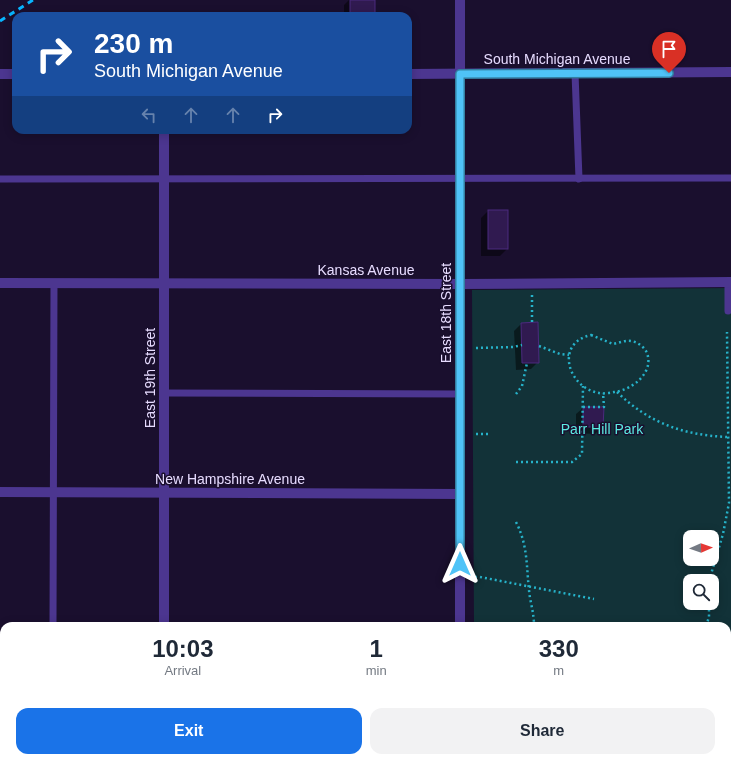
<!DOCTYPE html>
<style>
:root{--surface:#fff;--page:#f2f2f3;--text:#1f2937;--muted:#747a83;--accent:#1a73e8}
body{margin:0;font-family:Helvetica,sans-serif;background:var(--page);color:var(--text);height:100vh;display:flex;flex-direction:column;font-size:15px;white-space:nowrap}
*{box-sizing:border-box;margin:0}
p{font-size:13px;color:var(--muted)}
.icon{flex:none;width:22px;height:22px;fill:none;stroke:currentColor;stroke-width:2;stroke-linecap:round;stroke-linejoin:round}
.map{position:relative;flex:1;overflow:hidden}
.panel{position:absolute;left:0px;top:622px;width:731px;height:140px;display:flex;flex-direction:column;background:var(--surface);border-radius:12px 12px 0 0;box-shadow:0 2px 10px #0003}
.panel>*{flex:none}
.hud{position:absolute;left:12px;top:12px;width:400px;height:122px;border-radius:12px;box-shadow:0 2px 10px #0003;background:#1a4fa0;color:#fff;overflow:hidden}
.needle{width:26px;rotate:88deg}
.buttons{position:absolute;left:683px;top:530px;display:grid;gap:8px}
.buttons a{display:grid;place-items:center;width:36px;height:36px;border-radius:8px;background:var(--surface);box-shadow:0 2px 10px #0003;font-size:20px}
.pin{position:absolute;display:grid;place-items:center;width:34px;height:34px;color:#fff;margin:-41px -17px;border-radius:50% 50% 50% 0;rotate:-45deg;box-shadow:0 0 4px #0007}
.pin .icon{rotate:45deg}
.me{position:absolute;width:44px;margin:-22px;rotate:0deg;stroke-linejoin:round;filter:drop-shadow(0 0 3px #0008)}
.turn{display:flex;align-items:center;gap:14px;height:84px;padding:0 16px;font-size:18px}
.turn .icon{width:52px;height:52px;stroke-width:2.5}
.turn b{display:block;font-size:28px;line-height:34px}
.lanes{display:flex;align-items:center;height:38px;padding:0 16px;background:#0003;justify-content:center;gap:20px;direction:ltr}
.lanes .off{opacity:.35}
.eta{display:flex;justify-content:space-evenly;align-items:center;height:68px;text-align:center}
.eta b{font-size:24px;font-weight:700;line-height:28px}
.cta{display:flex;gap:8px;margin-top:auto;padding:8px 16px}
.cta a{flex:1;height:46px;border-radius:12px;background:var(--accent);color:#fff;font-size:16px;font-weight:700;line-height:46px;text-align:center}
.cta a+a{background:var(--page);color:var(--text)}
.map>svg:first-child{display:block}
</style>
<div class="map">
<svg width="731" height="762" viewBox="0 0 731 762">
<rect width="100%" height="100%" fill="#1a0f2e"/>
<!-- green -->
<g fill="#123238" fill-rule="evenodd">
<path d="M 731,288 L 731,762 L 475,762 L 475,758 L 727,758 L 727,626 L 474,626 L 472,290 ZM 690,537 L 712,537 L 712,559 L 690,559 ZM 690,581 L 712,581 L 712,603 L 690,603 Z"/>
<rect x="69" y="758" width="41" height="4"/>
</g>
<!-- shadow -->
<g fill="#0007">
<path d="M 349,0 L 374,0 L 374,16 L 344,16 L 344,5 Z"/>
<path d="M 488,211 L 507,249 L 500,256 L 481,256 L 481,218 Z"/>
<path d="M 521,324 L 538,362 L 531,369 L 516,370 L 514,331 Z"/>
<path d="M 583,408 L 602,427 L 595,434 L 576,433 L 576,414 Z"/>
</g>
<!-- building -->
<g fill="#301a50" stroke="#4b2a7e">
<rect x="350" y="0" width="25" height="16"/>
<rect x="488" y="210" width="20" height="39"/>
<path d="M 538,322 L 539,363 L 522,363 L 521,323 Z"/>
<path d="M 583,407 L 604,407 L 603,427 L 583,427 Z"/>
</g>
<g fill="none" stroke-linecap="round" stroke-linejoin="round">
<!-- path -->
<g stroke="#26b2c9" stroke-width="2.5" stroke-dasharray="2 3" stroke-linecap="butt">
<path d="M 532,322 L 532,295"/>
<path d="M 591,335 L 613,344 C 619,343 625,340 631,341 C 637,342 643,346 646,351 C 656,371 633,390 614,392 C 609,393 603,394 599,393 C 568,388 554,343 591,335 Z"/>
<path d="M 539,346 L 560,354 L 569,355"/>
<path d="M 476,348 L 513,347 L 522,345"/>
<path d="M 617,392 C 649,423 683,435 727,437"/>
<path d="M 516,394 L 522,386 L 527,363"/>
<path d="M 583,407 L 604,407 L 603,393"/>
<path d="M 572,431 L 582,430"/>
<path d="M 476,434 L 490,434"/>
<path d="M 516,462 L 572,462 L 582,454 L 583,386"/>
<path d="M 516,522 C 529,547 526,571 530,598 C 532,608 534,616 534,626"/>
<path d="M 470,577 L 480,577 L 594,599"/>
<path d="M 709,581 L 723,534 L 729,503 L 727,332"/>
<path d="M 706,626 L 709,617 L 709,603"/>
<path d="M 727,726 L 731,727"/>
</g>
<!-- service -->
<g stroke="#4c3690" stroke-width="7">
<path d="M 575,73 L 579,179"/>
<path d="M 0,179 L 731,178"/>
<path d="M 728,282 L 728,311"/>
<path d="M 164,393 L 460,394"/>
<path d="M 53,626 L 54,283"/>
<path d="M 53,762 L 53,758"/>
</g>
<!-- minor -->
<g stroke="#4c3690" stroke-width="10">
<path d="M 0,74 L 16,74"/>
<path d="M 408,74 L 731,72"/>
<path d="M 0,283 L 460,284 L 731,282"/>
<path d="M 0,492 L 460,494"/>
<path d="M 164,626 L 164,130"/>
<path d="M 460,626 L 460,0"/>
<path d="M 0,700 L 4,700"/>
<path d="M 459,758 L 459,762"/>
</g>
<!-- rail -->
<path stroke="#08b5ff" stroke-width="3" stroke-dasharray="6 5" stroke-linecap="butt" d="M 0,21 L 33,0"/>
</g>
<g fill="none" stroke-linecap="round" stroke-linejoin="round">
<defs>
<path id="route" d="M 460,564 L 460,74 L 669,73"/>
</defs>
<!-- route casing -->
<use href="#route" stroke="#337fa1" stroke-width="10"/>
<!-- route -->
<use href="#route" stroke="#4fc3f7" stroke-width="7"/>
</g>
<g text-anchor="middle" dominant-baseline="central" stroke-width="3" stroke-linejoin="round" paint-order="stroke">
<!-- street labels -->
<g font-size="14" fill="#e7dcff" stroke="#1a0f2e">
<text x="557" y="59">South Michigan Avenue</text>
<text x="366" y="270">Kansas Avenue</text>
<text transform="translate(446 313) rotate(-90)">East 18th Street</text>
<text transform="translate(150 378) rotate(-90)">East 19th Street</text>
<text x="230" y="479">New Hampshire Avenue</text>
</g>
<!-- park labels -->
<g font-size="14" fill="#5cebe3" stroke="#1a0f2e">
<text x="602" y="429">Parr Hill Park</text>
</g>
</g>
</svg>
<div class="buttons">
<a><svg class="needle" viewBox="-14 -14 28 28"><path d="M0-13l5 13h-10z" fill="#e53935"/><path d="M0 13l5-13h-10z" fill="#747a83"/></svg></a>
<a><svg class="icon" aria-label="search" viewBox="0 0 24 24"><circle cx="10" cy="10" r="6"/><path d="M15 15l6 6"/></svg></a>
</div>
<div class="pin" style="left:669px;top:73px;background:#d93025"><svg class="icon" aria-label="arrive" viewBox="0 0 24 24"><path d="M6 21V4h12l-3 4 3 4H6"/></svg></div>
<svg class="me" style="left:460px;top:564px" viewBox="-20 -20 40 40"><path d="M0-17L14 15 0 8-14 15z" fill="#4fc3f7" stroke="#fff" stroke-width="4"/></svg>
<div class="hud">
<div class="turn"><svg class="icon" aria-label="right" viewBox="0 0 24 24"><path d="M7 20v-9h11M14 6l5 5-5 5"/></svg><div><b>230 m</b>South Michigan Avenue</div></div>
<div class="lanes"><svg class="icon off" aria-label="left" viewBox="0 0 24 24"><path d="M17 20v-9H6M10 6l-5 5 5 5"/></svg><svg class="icon off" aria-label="ahead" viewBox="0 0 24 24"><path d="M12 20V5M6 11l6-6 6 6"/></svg><svg class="icon off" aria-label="ahead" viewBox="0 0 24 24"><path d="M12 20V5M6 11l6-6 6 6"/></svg><svg class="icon" aria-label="right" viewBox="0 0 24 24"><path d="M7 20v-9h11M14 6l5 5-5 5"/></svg></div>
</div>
<section class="panel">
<div class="eta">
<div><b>10:03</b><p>Arrival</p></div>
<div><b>1</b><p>min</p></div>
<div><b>330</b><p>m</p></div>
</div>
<div class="cta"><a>Exit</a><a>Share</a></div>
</section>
</div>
